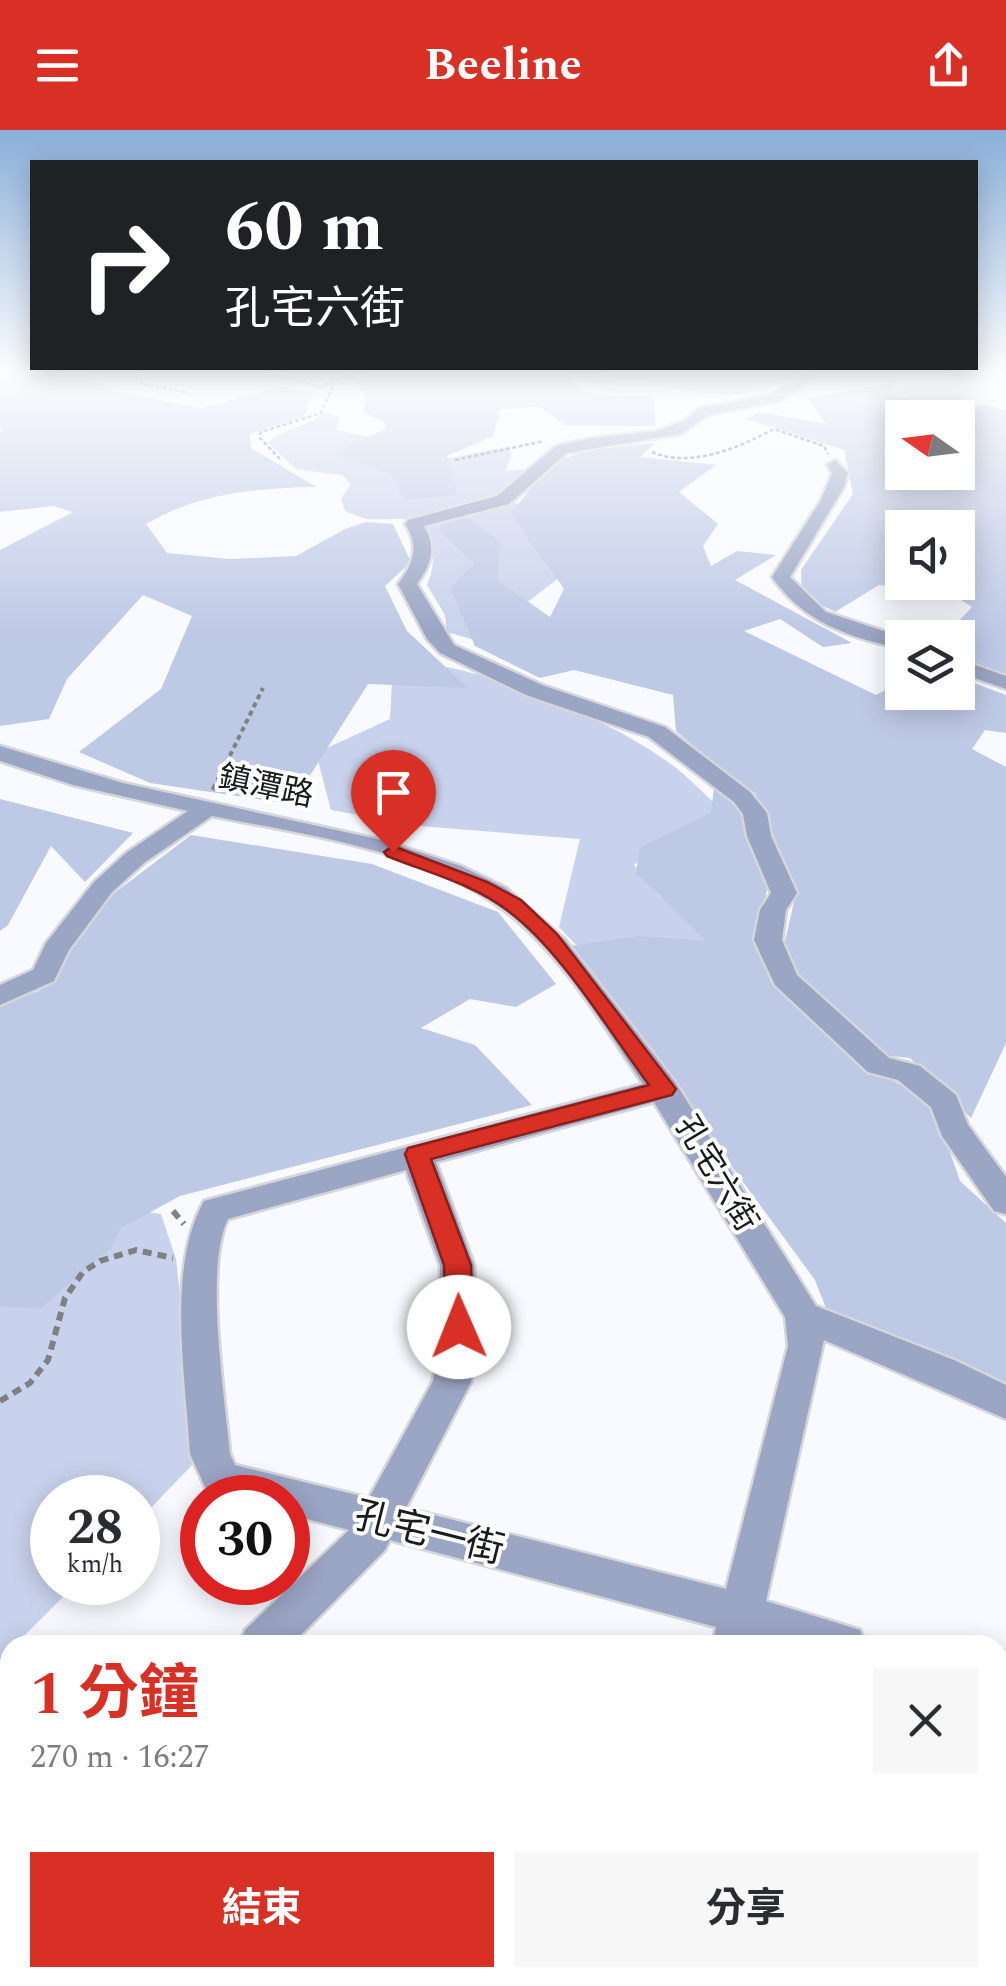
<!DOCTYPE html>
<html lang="zh-TW">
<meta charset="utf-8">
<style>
:root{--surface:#fff;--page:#f7f7f7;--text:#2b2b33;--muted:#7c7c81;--accent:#d93025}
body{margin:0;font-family:Spectral,"Noto Sans TC",serif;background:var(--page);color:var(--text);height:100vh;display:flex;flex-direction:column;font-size:38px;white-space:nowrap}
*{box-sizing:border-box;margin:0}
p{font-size:32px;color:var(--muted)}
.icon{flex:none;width:55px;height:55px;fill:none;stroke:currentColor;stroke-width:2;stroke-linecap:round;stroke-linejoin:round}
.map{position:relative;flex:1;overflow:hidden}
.panel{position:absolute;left:0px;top:1505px;width:1008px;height:352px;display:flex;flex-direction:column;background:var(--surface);border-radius:30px 30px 0 0;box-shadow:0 5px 25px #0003}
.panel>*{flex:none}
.banner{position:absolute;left:30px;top:30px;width:948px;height:210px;border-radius:0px;box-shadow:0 5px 25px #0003;background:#202124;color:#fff;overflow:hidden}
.needle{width:65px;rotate:284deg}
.tools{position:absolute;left:885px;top:270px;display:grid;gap:20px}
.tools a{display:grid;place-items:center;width:90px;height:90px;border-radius:0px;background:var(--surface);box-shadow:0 5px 25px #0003;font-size:50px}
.speed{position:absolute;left:30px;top:1345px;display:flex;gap:20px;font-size:50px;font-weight:700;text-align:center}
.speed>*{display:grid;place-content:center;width:130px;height:130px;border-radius:50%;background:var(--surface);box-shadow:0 5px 25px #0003;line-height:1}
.speed small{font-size:25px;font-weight:400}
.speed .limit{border:15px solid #d22;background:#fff;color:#111}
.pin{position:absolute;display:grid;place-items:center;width:85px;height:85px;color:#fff;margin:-102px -42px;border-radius:50% 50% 50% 0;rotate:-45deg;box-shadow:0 0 10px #0007}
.pin .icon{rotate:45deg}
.me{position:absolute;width:110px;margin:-55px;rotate:359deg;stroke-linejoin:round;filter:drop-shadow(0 0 8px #0008)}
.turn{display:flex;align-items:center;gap:35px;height:210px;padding:0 30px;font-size:45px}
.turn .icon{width:130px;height:130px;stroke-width:2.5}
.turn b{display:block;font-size:70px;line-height:85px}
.round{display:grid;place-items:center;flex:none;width:105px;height:105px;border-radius:0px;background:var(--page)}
.overview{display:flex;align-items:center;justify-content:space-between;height:170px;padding:0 30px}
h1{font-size:60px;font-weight:700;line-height:75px;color:var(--accent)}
.button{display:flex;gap:20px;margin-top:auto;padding:20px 30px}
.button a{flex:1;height:115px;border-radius:0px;background:var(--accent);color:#fff;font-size:40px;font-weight:700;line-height:115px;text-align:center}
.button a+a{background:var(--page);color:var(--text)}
header{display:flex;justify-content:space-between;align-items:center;height:130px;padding:0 30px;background:var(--accent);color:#fff;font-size:45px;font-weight:700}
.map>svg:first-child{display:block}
</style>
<header><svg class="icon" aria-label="menu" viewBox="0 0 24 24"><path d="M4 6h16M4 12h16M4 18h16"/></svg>Beeline<svg class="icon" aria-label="share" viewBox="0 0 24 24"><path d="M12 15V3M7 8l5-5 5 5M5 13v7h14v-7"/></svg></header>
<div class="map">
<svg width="1006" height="1856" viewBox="0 0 1006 1856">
<rect width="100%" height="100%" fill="#f8faff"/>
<!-- green -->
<g fill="#c9d2ec">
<path d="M 610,243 L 631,243 L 671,259 L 666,262 L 613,263 L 583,250 Z"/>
<path d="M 324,283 L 340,287 L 336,300 L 378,309 L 412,336 L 509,316 L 511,327 L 506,341 L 527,339 L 541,344 L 506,370 L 536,380 L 561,446 L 478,511 L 447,502 L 445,485 L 427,455 C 433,441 434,431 432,416 C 428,379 395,392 368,389 C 361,388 352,384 345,381 L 341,369 L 351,354 L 342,345 L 296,339 L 268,313 C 285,297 306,298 324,283 Z"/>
<path d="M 418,532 C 493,541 607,588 668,632 C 689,647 707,667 726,684 L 682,701 L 634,735 L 659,766 L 739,819 L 593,833 L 559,797 L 580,709 L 420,696 L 331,680 L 316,623 L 390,589 L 392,551 Z"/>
<path d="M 0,1060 L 161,1084 L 176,1129 L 198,1329 L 138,1391 L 138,1368 L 52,1368 L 52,1452 L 77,1453 L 15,1515 L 10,1515 L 0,1530 Z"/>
</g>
<!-- forest -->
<g fill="#bec9e6" fill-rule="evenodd">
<path d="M 0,243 L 90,243 L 89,246 L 110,260 L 201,278 L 282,257 L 314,262 L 304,286 L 250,304 L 251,318 L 316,357 C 256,358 199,363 146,394 L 167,423 L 230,429 L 296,426 L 345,399 L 366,392 L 393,394 L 411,432 L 385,456 L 407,501 L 468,558 L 368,554 L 292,674 L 150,653 L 79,622 L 161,559 L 192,486 L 143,465 L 67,549 L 49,589 L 0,596 L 0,420 L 73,382 L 53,376 L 0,382 L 0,303 L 3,300 L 0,299 Z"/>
<path d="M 371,243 L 580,243 L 565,248 L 595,265 L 653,266 L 656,296 L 565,295 L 540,277 L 501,279 L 493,306 L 447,326 L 458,365 L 404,370 L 392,345 L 333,323 L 386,299 L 384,292 L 364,283 L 366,267 L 354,253 Z"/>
<path d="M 601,243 L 797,243 C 736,285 667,255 601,243 Z"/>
<path d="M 893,253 L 890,265 L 941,279 L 986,275 L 1006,280 L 1006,545 L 958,527 L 958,508 L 944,507 L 972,477 L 950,463 L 879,455 L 835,482 L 802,465 L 801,440 L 853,364 L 844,320 L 746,289 L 760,282 L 826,294 L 808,268 ZM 902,288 L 958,288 L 958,342 L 902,342 ZM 902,398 L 958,398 L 958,452 L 902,452 Z"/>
<path d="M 655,313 L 640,327 L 716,335 L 679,362 L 718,394 L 703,416 L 711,436 L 737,421 L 776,425 L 735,450 L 852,513 L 823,517 L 780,489 L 744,501 L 876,565 L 902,551 L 902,562 L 958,562 L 958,547 L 1006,565 L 1006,603 L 985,600 L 972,619 L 1006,637 L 1006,913 L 971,988 L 910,928 L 880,925 L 838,880 L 805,853 L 782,824 L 794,772 L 776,711 L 755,663 L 719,638 L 676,601 L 673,565 L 574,540 L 540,548 L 475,516 L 450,457 L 475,434 L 438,400 L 445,389 L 469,389 L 500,411 L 497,450 L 550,487 L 564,459 C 547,432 525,411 512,382 L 550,334 L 588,320 Z"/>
<path d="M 714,657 L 740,677 L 762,733 L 767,760 L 755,812 L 806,883 L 889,949 L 932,971 L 960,1051 L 1006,1093 L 1006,1259 L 827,1181 L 815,1150 L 570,816 L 638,806 L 706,811 L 636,743 L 640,717 L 711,683 Z"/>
<path d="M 0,669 L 133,703 L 85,752 L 51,716 L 8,795 L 0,801 Z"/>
<path d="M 191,705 L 372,734 L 498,782 L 556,854 L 516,877 L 470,869 L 421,898 L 475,915 L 532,975 L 180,1066 L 121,1098 L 111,1118 L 41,1178 L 0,1177 L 0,874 L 39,861 L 113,764 Z"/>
</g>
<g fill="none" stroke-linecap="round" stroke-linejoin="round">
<defs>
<g id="minor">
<path d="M 806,243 L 821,243 L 781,271 L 708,285 L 681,304 L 567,323 L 509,374 L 424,396 C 437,418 431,435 417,454 L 454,515 L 542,555 L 665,597 L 750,662 L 767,683 L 771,706 L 797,763 L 786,780 L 782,810 L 797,845 L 889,928 L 920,936 L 956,965 L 968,995 L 1006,1047 L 1006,1084 L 994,1081 L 942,1006 L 931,977 L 898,950 L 868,942 L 775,855 L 754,810 L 760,780 L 771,763 L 747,706 L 743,684 L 734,672 L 649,607 L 526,565 L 440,523 L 427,509 L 398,454 C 413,434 420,417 405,394 L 408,390 L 497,366 L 556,316 L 591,308 L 658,301 L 685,290 L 699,278 L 771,265 Z"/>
<path d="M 835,330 L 848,343 L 844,357 L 790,447 L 826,482 L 905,508 L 902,519 C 849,507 804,493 772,447 L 821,370 L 832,343 L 827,335 Z"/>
<path d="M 958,529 L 1006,546 L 1006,559 L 958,542 Z"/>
<path d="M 0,616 L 123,653 L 386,711 L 461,736 L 506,758 L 565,810 L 675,952 L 816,1176 L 954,1230 L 1006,1255 L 1006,1289 L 824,1210 L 766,1471 L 860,1500 L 866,1515 L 775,1515 L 757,1510 L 756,1515 L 712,1515 L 716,1497 L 390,1410 L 385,1420 L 291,1515 L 239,1515 L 245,1500 L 349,1400 L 288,1384 L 288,1368 L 225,1368 L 207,1361 L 190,1324 C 186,1248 166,1139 204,1071 L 643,954 C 603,895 562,824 504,780 C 423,720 308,705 212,686 L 144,733 L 112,762 L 69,820 L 54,851 L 0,875 L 0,855 L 33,840 L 46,813 L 94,752 L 126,723 L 188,681 L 73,655 L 0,631 ZM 654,972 L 785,1187 L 788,1216 L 726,1459 L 406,1378 L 471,1252 L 477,1197 L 474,1135 L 436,1032 ZM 406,1040 L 440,1135 L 441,1197 L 433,1251 L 369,1368 L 235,1335 L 230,1324 C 225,1268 204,1137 228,1089 Z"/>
<path d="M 998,1536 L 1006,1539 L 1006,1583 L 998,1580 Z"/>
<path d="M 10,1720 L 10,1775 L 0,1779 L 0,1724 Z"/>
<path d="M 57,1848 L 109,1848 L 106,1856 L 54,1856 Z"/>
<path d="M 268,1848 L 320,1848 L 317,1856 L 265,1856 Z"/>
<path d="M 453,1848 L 531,1848 L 534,1856 L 456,1856 Z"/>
<path d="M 632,1848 L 684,1848 L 682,1856 L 630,1856 Z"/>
<rect x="917" y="1848" width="52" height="8"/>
</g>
</defs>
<!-- minor casing -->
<use href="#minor" stroke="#d4d6db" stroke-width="5"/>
<!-- path-far3 -->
<g stroke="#7e8083" stroke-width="2.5" stroke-dasharray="4 2.5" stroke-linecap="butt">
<path d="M 146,243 L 138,245 L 142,254 L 189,263"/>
<path d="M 242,243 L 274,244 L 320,257 L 357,243"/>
<path d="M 652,322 C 690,339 740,317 774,299 L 824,316 L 828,324"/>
<path d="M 280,329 L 259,307 L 261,302 L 321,283 L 334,254"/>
<path d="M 455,330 L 544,311"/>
</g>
<!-- path-far2 -->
<path stroke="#7e8083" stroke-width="4" stroke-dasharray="5 4" stroke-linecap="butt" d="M 218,650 L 263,558"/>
<!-- path-far1 -->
<path stroke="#7e8083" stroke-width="5" stroke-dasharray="6 5" stroke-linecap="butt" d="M 213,660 L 219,648"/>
<!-- path -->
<g stroke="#7e8083" stroke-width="6" stroke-dasharray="9 6" stroke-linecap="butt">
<path d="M 173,1081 L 184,1094"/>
<path d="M 0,1271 L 30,1253 L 48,1230 L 65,1168 L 83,1142 L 100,1131 L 136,1120 L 173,1128"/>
</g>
<!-- minor -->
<use href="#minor" fill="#9ba5c4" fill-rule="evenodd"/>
</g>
<!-- sky -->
<linearGradient id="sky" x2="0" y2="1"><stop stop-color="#8aafd9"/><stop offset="0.48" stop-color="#fcfdff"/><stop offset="1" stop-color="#fcfdff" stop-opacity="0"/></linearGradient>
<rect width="1006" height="503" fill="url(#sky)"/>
<!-- route -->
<path fill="#d93025" stroke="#8d1f18" stroke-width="2.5" d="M 393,716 L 487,752 L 521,770 L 557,804 L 676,959 L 672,965 L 431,1029 L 471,1135 L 473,1197 L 469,1205 L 459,1208 L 449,1205 L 445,1197 L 444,1135 L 405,1024 L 408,1018 L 649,955 C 609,901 560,819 507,780 C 473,754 426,742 387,726 L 384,722 Z"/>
<g text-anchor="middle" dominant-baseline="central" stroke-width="8" stroke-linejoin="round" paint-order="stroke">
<!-- street labels -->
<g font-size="32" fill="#191a1b" stroke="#fff">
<text transform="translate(266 657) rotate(12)">鎮潭路</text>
<text transform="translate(716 1044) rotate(59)">孔宅六街</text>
</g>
<!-- near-street labels -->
<g font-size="38" fill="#191a1b" stroke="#fff">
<text transform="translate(429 1404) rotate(14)">孔宅一街</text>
</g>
</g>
</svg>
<div class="tools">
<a><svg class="needle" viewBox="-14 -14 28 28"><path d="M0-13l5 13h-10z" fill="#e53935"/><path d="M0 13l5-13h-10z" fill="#7c7c81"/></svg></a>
<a><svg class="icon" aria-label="sound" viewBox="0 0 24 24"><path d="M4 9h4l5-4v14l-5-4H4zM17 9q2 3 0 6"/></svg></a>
<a><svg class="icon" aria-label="layers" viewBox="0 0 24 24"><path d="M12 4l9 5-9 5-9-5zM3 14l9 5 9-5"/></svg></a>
</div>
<div class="speed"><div>28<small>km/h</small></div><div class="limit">30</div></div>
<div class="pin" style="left:393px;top:722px;background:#d93025"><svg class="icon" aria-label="arrive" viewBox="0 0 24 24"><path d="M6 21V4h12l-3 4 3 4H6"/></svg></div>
<svg class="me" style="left:459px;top:1197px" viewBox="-20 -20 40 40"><circle r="19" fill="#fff"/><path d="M0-13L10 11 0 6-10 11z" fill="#d93025"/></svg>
<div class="banner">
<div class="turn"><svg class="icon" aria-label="right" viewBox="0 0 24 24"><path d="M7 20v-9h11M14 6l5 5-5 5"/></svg><div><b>60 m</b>孔宅六街</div></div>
</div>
<section class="panel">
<div class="overview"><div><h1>1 分鐘</h1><p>270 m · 16:27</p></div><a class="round"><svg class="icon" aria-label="close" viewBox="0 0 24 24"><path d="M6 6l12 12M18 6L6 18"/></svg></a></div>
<div class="button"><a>結束</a><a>分享</a></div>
</section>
</div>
